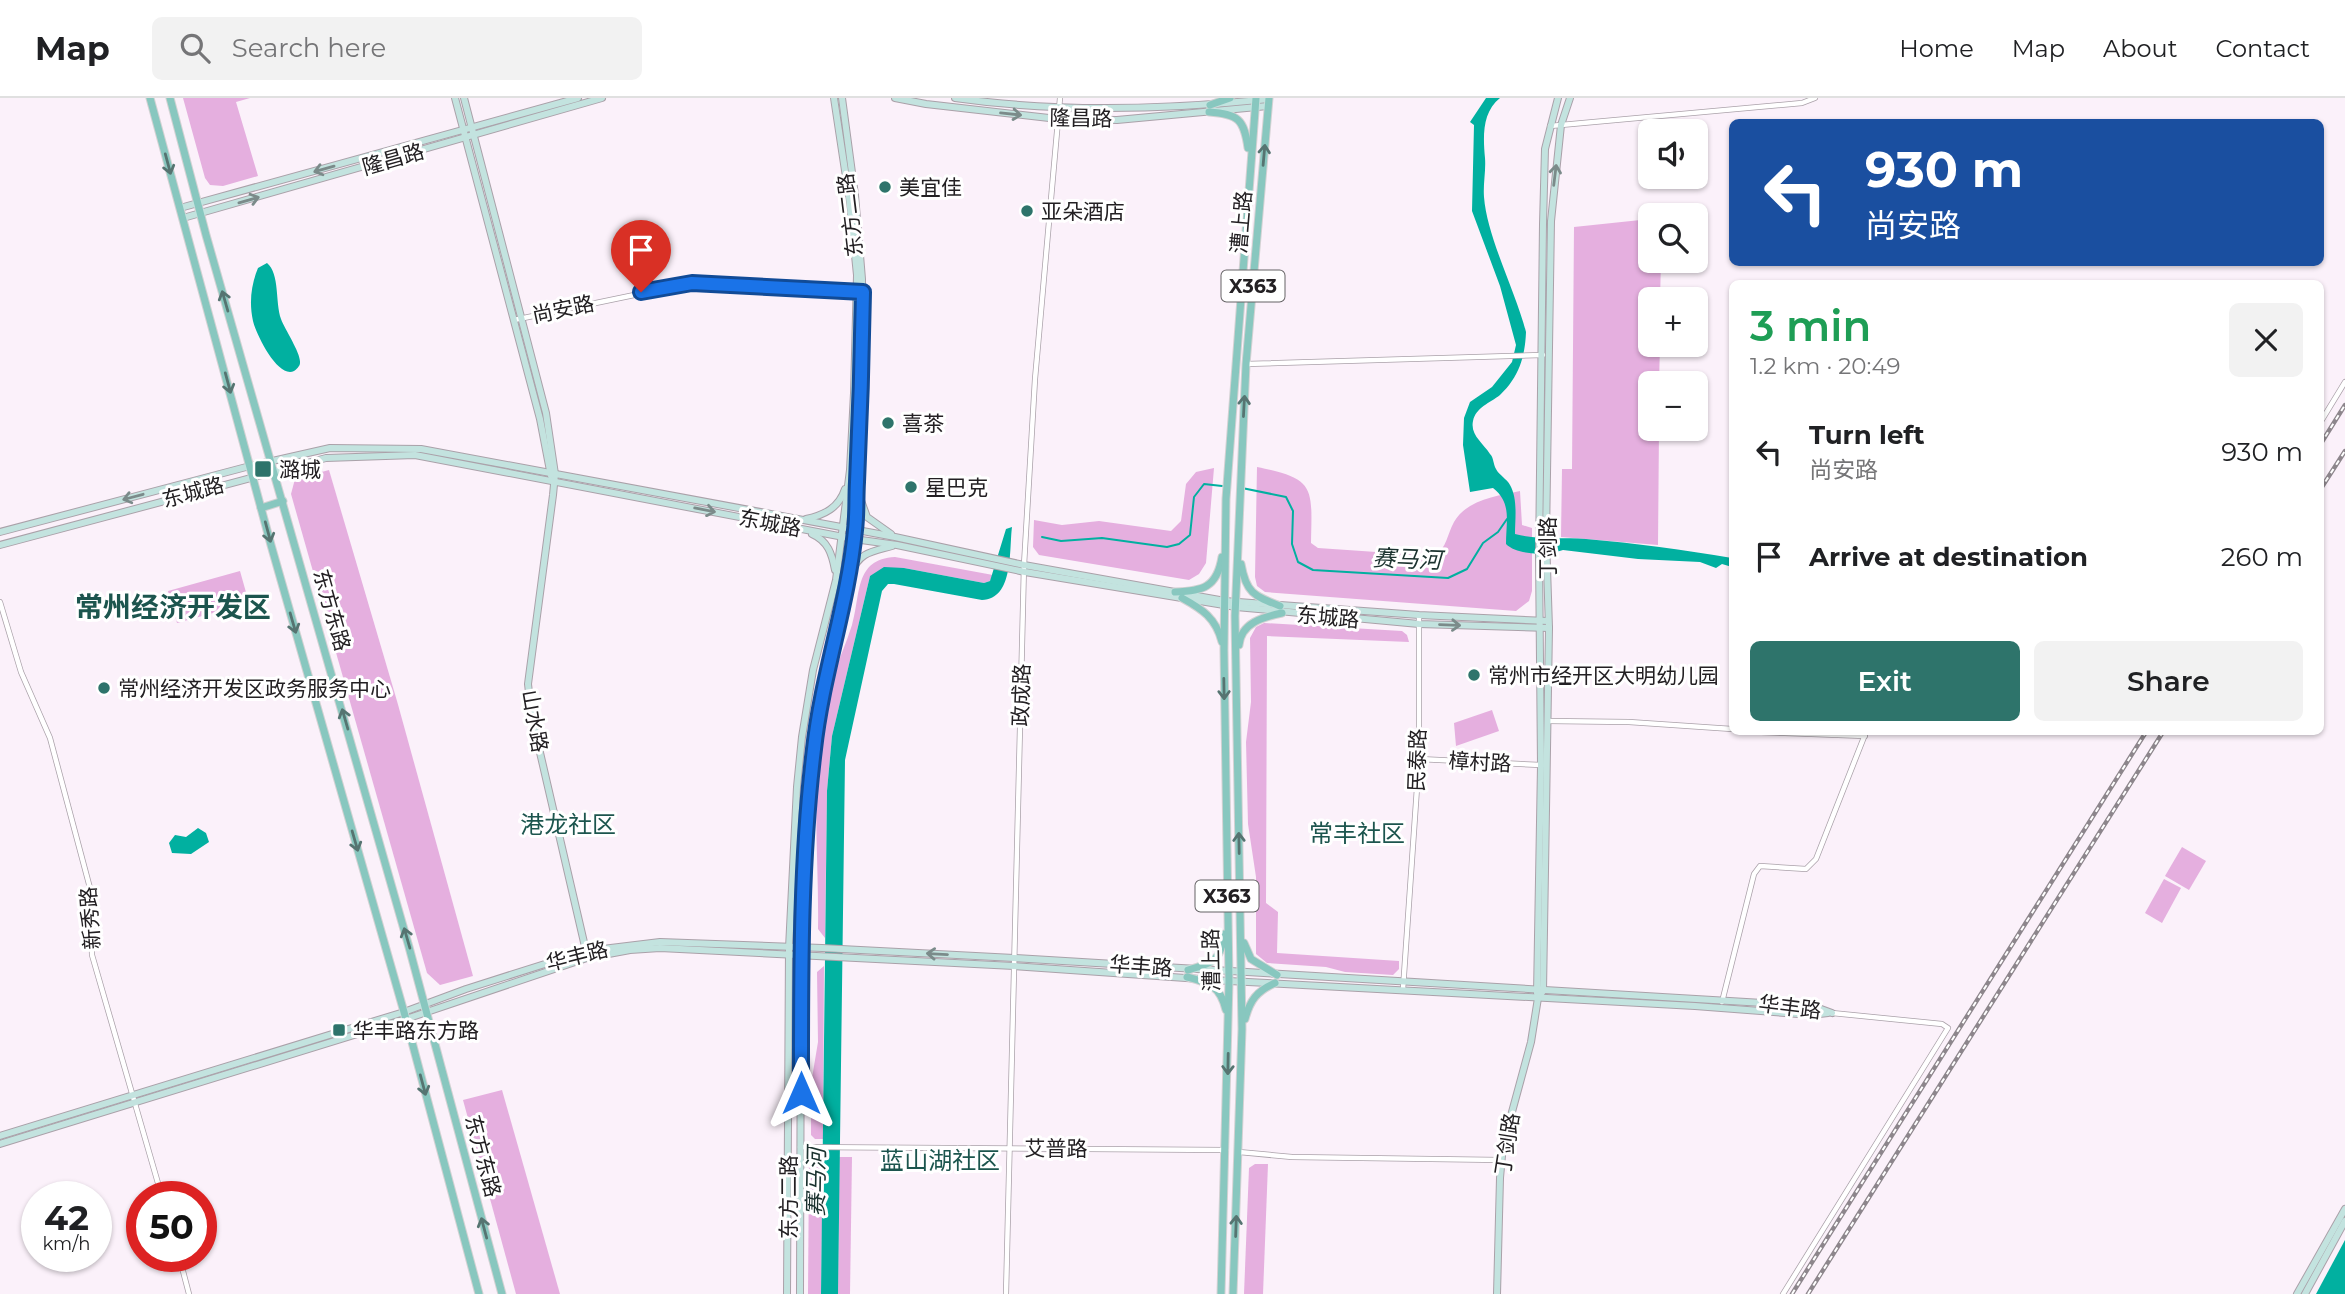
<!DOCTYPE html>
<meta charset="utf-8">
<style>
:root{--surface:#fff;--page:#f2f2f2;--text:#202124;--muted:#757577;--line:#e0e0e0;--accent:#2e746b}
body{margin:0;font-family:Montserrat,"Noto Sans SC",sans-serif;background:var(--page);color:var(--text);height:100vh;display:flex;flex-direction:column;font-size:26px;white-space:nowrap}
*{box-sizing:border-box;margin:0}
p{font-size:23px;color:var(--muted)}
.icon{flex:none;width:38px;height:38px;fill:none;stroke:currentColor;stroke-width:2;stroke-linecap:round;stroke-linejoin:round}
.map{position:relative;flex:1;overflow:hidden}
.panel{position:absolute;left:1729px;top:182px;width:595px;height:455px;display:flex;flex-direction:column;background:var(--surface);border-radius:10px;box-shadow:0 2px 5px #0004}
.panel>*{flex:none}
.top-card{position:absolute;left:1729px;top:21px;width:595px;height:147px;border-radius:10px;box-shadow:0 2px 5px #0004;background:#1a4fa0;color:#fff;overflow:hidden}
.controls{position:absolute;left:1638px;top:21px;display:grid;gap:14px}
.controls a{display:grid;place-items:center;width:70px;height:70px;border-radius:10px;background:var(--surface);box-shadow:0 2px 5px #0004;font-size:35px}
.speed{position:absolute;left:21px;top:1083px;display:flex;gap:14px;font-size:35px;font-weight:700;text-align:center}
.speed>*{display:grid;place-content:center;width:91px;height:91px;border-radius:50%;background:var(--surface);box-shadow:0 2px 5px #0004;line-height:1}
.speed small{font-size:18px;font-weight:400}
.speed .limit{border:10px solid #d22;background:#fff;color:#111}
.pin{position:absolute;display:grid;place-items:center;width:60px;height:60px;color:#fff;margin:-72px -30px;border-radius:50% 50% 50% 0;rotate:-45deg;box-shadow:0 0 7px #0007}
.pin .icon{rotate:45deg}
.me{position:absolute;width:77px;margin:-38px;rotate:0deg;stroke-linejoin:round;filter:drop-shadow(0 0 5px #0008)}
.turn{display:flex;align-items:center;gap:24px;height:147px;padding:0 21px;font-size:32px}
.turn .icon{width:91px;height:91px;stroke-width:2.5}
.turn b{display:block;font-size:49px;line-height:60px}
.round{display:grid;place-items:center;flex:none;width:74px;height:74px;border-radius:10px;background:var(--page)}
.headline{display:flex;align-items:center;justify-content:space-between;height:119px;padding:0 21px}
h1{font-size:42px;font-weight:600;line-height:52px;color:#1e9e55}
.button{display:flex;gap:14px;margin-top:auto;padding:14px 21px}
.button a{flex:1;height:80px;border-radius:10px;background:var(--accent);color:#fff;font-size:28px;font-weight:600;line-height:80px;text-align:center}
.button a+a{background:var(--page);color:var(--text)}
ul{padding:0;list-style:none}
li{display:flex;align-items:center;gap:21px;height:105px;padding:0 21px}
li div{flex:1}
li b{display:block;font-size:26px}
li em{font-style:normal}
header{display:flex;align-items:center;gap:42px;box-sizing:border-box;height:98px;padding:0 35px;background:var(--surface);border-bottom:2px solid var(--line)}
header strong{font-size:33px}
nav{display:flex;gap:38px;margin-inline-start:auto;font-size:24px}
.search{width:490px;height:63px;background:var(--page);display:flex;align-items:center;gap:18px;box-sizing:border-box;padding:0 24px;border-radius:10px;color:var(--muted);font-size:26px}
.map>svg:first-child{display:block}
</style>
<header>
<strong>Map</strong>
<div class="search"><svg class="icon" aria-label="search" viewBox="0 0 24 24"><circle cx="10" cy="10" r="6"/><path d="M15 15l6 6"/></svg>Search here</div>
<nav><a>Home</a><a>Map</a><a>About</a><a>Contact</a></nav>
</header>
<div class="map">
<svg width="2345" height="1196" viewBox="0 0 2345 1196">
<rect width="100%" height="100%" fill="#fbf1fa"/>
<!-- green -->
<g fill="#e5afdf">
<path d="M 183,0 L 250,0 L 236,4 L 258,78 L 223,88 L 210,87 L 205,80 Z"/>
<path d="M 1650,121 L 1650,163 L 1661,163 L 1660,201 L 1650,201 L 1650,247 L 1660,247 L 1659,285 L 1650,285 L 1650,331 L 1659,331 L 1658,447 L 1561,439 L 1562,371 L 1572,371 L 1574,129 Z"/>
<path d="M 1257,369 C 1316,381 1312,389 1311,445 L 1318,450 L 1435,458 C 1447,449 1447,437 1454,424 C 1466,402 1497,398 1520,393 L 1522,427 L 1532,430 L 1532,493 L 1529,503 L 1516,513 L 1265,494 L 1257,488 L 1255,479 Z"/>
<path d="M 1214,370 L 1206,465 L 1199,476 L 1189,482 L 1039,457 L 1033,449 L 1034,422 L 1062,427 L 1099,423 L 1171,433 L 1181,423 L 1186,386 L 1196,374 Z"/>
<path d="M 329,372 L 397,603 L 473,878 L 440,887 L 427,875 L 291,396 L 295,381 Z"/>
<path d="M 895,459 L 993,477 L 990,483 L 984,485 L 904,470 L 870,478 L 832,638 L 827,693 L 825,840 L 818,831 C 819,772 813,714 819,656 C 822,632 826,605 832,582 C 838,563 846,546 852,527 C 861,497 854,461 895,459 Z"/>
<path d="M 240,473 L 249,505 L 177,525 L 174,513 L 177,512 L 175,505 L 171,505 L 168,493 Z"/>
<path d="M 1264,525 L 1402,533 L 1407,537 L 1409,544 L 1267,538 L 1266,805 L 1278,814 L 1277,855 L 1399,863 L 1399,871 L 1393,877 L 1345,874 L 1326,869 L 1267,865 L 1256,856 L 1256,779 L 1248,726 L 1246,644 L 1251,604 L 1250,540 L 1256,529 Z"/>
<path d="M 1492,612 L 1499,633 L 1456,648 L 1454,625 Z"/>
<path d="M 2182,749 L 2206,763 L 2189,792 L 2165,778 Z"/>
<path d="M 2164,781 L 2181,790 L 2162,825 L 2145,815 Z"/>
<path d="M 824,868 L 823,1041 L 815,1041 L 811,1037 L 811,986 L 818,944 L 817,874 Z"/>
<path d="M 502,992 L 560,1196 L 516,1196 L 463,1002 Z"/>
<path d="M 813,1058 L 823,1058 L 821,1196 L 808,1196 L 809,1062 Z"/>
<path d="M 839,1059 L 852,1059 L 850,1196 L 838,1196 Z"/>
<path d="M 1255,1066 L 1268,1066 L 1263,1196 L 1244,1196 L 1249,1070 Z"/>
</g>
<!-- water -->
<g fill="#01b0a0">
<path d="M 1486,0 L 1500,0 C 1482,14 1483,39 1485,60 C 1486,73 1483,86 1484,99 C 1487,139 1515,192 1526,234 C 1525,259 1519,279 1500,297 C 1490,305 1476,309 1473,323 C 1470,337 1483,345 1490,356 C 1494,360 1493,366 1496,371 C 1499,377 1507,381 1510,387 C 1518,401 1515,421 1515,436 C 1538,442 1562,439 1586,441 C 1635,445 1684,452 1732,460 L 1732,469 L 1722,466 L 1716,470 L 1700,464 L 1638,461 L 1563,452 C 1548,457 1518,458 1506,446 C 1506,423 1512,405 1493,390 L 1470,394 L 1463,347 L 1464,320 L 1470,304 L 1492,289 L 1512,264 L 1516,247 L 1500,188 L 1472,113 L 1474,27 L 1470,24 Z"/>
<path d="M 267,165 C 280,176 275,204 281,221 C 285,232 301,255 300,265 C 300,268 296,272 294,273 C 278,281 256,236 253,223 C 249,205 251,187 258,170 Z"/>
<path d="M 1012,429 C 1009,452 1014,501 982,502 L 894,486 L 888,486 L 882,493 L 845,662 L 838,1196 L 821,1196 L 827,693 L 832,638 L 870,478 L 884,469 L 904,470 L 984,485 L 990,483 L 1006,431 Z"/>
<path d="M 198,730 L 206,735 L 209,744 L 191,756 L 172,755 L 169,745 L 175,737 L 186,739 Z"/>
<path d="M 2345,1142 L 2345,1196 L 2316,1196 Z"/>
</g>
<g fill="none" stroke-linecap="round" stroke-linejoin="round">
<!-- stream -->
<g stroke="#01b0a0" stroke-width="2">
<path d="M 1242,390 L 1286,399 L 1293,413 L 1292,446 L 1298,464 L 1313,472 L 1448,480 L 1467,471 L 1483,445 L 1498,434 L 1507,421"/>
<path d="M 1042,439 L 1061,443 L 1102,440 L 1167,449 L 1179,446 L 1190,437 L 1194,399 L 1204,386 L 1222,388"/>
</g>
<defs>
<g id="street">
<path d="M 1550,28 L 1802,5 L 1815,0"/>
<path d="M 514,222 L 692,185 L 859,194"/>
<path d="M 1246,266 L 1543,257"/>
<path d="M 2320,325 L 2345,284"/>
<path d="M 0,504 L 21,574 L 50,640 L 90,790 L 92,857 L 162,1099"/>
<path d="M 1548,623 L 1629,624 L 1732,631"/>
<path d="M 1761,634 L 1865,638"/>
<path d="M 1419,661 L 1541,667"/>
<path d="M 1403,891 L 1419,661 L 1419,517"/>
<path d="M 1722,904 L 1754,776 L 1760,768 L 1806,771 L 1816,761 L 1866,634"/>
<path d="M 800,1049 L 1226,1052"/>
<path d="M 1239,1054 L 1292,1059 L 1501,1062"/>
<path d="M 179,1158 L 189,1196"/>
<path d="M 1006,1196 L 1024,467 L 1035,281 L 1060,0"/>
<path d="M 1783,1196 L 1948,930 L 1942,926 L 1832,915"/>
</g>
<g id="secondary">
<path d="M 455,0 L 540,321 L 551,378"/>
<path d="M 464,0 L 546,315 L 555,376 L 553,397 L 528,586 L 532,620 L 586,853"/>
<path d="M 895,0 L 926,6 L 1058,21 L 1117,22 L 1268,8"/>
<path d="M 955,0 C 1060,15 1164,12 1269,1"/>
<path d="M 180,110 L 578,0"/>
<path d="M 183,120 L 602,0"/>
<path d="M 859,397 L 867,419 L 891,436"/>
<path d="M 806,421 C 824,417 839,410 845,391"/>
<path d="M 0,434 L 250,368 L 330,350 L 421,351 L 895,439 L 1024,467 L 1225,503 L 1419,517 L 1548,523"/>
<path d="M 812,436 C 828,443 832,456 835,472"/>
<path d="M 0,447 L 326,360 L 415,357 L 854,441 L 897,447 L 1025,474 L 1236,509 L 1419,526 L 1549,530"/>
<path d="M 851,475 C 860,454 871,454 892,448"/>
<path d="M 1537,895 L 1541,667 L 1539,458 L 1543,126 L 1545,51 L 1558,0"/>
<path d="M 0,1038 L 404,914 L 466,891 L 586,853 L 660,844 L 822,850 L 1014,860 L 1813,908 L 1832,915"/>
<path d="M 0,1046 L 406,921 L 587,860 L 630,852 L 660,850 L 1014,868 L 1229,883 L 1695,908 L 1811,917 L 1828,915"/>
<path d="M 787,1196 L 789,850 L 797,689 L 802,639 L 813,572 L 836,482 L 850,372 L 854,295 L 857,177 L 849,99 L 834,0"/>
<path d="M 800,1196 L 801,858 L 805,738 L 814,650 L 823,584 L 847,484 L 855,432 L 862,315 L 862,181 L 855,97 L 842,0"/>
<path d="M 1497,1196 L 1500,1080 L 1503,1047 L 1531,944 L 1538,900 L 1543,893 L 1549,530 L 1546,439 L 1551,123 L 1561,27 L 1570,0"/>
<path d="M 2297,1196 L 2345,1111"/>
<path d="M 2305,1196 L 2345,1123"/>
</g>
<g id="primary">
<path d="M 150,0 L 271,447 L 404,914 L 479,1196"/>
<path d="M 170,0 L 206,137 L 409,849 L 502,1196"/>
<path d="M 1210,7 L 1230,0"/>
<path d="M 1209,14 C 1238,16 1244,21 1248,50"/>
<path d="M 261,410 L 283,403"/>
<path d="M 1241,466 C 1246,495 1254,498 1280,508"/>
<path d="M 1175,494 C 1202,493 1217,490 1222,459"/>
<path d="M 1182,500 C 1202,511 1216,520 1222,544"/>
<path d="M 1239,547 C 1241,525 1263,519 1282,515"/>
<path d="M 1244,845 L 1251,861 L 1277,877"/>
<path d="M 1188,872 C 1213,865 1221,863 1224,836"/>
<path d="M 1187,879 C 1209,885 1220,887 1226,912"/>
<path d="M 1245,921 C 1250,902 1257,893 1275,885"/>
<path d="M 1221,1196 L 1229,883 L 1224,552 L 1226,401 L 1256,0"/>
<path d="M 1233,1196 L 1242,931 L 1235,518 L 1246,266 L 1269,0"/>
</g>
</defs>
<!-- street casing -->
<use href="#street" stroke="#aaa1a9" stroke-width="6"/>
<!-- secondary casing -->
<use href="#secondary" stroke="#aaa1a9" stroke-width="8"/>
<!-- primary casing -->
<use href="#primary" stroke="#d3d2d3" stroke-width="9"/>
<!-- street -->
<use href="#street" stroke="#fff" stroke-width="4.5"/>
<!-- secondary -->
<use href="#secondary" stroke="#c3e3df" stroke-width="6"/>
<!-- primary -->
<use href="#primary" stroke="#88c7bf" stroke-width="7"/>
<defs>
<g id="rail">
<path d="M 2320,347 L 2345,307"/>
<path d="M 2320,392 L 2345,353"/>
<path d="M 1792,1196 L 2146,634"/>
<path d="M 1808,1196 L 2163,634"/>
</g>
</defs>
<!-- rail casing -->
<use href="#rail" stroke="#8d868c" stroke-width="4.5"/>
<!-- rail -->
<use href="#rail" stroke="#fff" stroke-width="2" stroke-dasharray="5" stroke-linecap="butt"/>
</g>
<!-- one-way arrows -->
<defs><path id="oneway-shaft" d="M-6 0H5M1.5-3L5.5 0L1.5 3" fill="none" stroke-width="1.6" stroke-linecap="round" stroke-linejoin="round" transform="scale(1.75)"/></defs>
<g stroke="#7b8b8a">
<use href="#oneway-shaft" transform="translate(1011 16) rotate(6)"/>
<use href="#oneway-shaft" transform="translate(324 71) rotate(164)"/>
<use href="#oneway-shaft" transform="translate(1555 77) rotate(-83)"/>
<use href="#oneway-shaft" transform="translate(249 102) rotate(-16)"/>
<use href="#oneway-shaft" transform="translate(133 399) rotate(165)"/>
<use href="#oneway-shaft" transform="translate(705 412) rotate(11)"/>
<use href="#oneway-shaft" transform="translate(1450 527) rotate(2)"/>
<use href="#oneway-shaft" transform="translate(937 856) rotate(-177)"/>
</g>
<g stroke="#567471">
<use href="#oneway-shaft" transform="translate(1264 57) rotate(-85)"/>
<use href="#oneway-shaft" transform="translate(168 66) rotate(75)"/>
<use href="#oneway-shaft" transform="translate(225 203) rotate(-106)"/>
<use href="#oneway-shaft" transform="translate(228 285) rotate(75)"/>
<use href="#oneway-shaft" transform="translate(1244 308) rotate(-87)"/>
<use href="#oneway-shaft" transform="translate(268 434) rotate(75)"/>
<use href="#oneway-shaft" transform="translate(293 525) rotate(74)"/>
<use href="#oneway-shaft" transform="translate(1224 591) rotate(89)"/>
<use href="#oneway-shaft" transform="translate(345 621) rotate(-106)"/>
<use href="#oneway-shaft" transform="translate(355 743) rotate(74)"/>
<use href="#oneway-shaft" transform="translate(1239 745) rotate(-91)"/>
<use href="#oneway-shaft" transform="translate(407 840) rotate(-106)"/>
<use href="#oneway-shaft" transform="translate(1228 966) rotate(91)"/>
<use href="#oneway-shaft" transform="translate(423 987) rotate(75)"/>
<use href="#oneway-shaft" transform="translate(1236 1128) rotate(-88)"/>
<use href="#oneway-shaft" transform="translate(484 1130) rotate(-105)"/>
</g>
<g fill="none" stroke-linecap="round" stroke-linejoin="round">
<defs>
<path id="route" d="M 641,194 L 692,185 L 863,194 C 862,258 860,321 857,384 C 856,400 857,416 855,432 C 848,506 822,577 814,651 C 800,765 801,880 801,995"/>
</defs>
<!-- route casing -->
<use href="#route" stroke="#114b97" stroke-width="18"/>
<!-- route -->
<use href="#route" stroke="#1a73e8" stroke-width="12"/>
</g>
<!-- markers -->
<g fill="#2e746b" stroke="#fff" stroke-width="2.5">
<circle cx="885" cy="89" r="7"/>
<circle cx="1027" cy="113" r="7"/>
<circle cx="888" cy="325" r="7"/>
<rect x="254" y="362" width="18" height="18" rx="3.5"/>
<circle cx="911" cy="389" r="7"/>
<circle cx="1474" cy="577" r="7"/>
<circle cx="104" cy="590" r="7"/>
<rect x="332" y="925" width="14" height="14" rx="3.5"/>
</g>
<g text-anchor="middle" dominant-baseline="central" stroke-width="6" stroke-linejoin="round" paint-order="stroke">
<!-- shield labels -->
<g fill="#fff" stroke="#656365" stroke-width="2">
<rect x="1221.5" y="172.5" width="63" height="31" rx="5"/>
<rect x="1195.5" y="782.5" width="63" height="31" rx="5"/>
</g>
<g font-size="19" font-weight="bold" fill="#232023">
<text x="1253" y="188">X363</text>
<text x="1227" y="798">X363</text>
</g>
<!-- street labels -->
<g font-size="21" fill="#232023" stroke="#fff">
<text transform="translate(1081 20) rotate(1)">隆昌路</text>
<text transform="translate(393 61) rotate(-16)">隆昌路</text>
<text transform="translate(850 117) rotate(-97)">东方二路</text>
<text transform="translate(1241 124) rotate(-85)">漕上路</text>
<text transform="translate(563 211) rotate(-12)">尚安路</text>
<text transform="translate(193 394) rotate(-15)">东城路</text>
<text transform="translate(770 425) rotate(11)">东城路</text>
<text transform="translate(1547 450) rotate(-90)">丁剑路</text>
<text transform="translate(332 512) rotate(74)">东方东路</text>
<text transform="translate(1328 519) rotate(5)">东城路</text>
<text transform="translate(1021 597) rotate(-88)">政成路</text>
<text transform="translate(535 623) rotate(80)">山水路</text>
<text transform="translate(1417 662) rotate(-88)">民泰路</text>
<text transform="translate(1480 664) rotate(3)">樟村路</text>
<text transform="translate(90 820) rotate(-94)">新秀路</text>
<text transform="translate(577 858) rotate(-14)">华丰路</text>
<text transform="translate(1211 862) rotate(-91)">漕上路</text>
<text transform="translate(1141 868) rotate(4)">华丰路</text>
<text transform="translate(1790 909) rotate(7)">华丰路</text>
<text transform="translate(1507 1046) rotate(-81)">丁剑路</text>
<text x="1056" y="1050">艾普路</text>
<text transform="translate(483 1058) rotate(75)">东方东路</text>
<text transform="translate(788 1099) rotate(-90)">东方二路</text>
</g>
<!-- poi labels -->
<g font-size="21" fill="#232023" stroke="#fff" text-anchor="start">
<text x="899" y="89">美宜佳</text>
<text x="1041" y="113">亚朵酒店</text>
<text x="902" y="325">喜茶</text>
<text x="279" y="371">潞城</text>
<text x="925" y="389">星巴克</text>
<text x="1488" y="577">常州市经开区大明幼儿园</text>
<text x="118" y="590">常州经济开发区政务服务中心</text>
<text x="353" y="932">华丰路东方路</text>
</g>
<!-- water labels -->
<g font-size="23" font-style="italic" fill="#1a312e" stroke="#fff">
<text transform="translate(1407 461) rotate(2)">赛马河</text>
<text transform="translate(816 1084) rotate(-89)">赛马河</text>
</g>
<!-- quarter labels -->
<g font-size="24" fill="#1c554e" stroke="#fff">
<text x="568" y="726">港龙社区</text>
<text x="1357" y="735">常丰社区</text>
<text x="940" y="1062">蓝山湖社区</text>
</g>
<!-- district labels -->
<g font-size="28" font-weight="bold" fill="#1c554e" stroke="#fff">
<text x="173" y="509">常州经济开发区</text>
</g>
</g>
</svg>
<div class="controls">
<a><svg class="icon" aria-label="sound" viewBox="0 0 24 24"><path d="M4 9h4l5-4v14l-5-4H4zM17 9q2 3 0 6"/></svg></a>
<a><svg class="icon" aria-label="search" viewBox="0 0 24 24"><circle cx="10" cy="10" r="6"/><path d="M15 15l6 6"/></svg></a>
<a>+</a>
<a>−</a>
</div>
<div class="speed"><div>42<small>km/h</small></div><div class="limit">50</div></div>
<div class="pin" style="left:641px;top:194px;background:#d93025"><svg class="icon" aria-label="arrive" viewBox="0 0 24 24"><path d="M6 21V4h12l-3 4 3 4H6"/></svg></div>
<svg class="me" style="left:801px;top:995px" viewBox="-20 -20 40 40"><path d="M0-17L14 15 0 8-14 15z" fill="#1a73e8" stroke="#fff" stroke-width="4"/></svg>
<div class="top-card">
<div class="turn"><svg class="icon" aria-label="left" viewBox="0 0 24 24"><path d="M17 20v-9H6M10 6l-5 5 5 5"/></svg><div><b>930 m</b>尚安路</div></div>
</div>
<section class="panel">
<div class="headline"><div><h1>3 min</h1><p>1.2 km · 20:49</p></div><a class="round"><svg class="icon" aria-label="close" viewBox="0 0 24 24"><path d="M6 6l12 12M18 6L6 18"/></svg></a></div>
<ul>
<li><svg class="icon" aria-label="left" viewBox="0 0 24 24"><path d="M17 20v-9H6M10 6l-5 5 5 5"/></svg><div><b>Turn left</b><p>尚安路</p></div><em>930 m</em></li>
<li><svg class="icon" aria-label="arrive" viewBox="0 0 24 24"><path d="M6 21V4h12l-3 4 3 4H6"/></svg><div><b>Arrive at destination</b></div><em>260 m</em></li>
</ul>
<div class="button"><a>Exit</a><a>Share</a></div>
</section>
</div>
